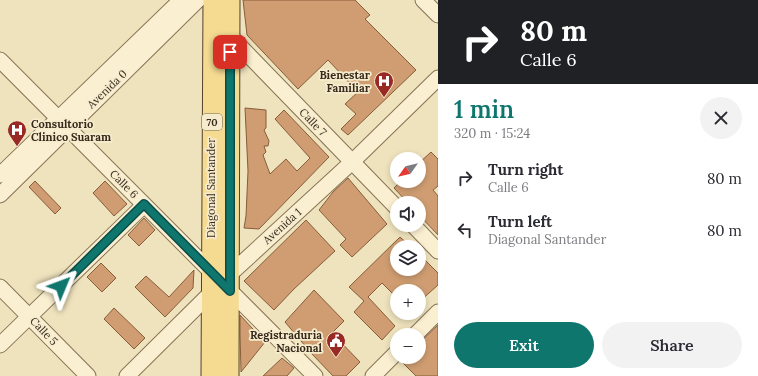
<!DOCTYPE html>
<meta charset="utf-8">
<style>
:root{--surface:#fff;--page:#f2f2f3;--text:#2b2b33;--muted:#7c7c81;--accent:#0f766e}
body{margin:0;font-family:Lora,serif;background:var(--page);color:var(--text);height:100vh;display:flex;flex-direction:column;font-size:15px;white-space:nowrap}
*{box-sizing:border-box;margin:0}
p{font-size:13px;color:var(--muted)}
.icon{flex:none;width:22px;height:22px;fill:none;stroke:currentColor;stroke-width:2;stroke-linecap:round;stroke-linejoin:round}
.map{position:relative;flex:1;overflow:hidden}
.sheet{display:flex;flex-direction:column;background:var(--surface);width:320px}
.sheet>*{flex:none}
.top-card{background:#202124;color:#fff;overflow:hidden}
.needle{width:26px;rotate:236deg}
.fabs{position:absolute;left:390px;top:152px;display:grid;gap:8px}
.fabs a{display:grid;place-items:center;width:36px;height:36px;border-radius:50%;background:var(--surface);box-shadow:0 2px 6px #0003;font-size:20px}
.pin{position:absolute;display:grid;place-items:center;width:34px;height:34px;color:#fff;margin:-17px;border-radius:8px;box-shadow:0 2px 6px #0006}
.me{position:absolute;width:44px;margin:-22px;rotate:46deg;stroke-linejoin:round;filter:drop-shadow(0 0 3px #0008)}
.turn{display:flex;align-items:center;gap:14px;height:84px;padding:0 16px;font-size:18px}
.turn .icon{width:52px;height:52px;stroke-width:2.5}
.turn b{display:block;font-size:28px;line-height:34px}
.round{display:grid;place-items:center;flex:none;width:42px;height:42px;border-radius:21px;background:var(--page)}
.overview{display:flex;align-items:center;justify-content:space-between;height:68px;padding:0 16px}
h1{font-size:24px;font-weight:600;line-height:30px;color:var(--accent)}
.button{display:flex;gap:8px;margin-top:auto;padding:8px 16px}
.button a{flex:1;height:46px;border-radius:24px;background:var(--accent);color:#fff;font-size:16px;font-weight:600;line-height:46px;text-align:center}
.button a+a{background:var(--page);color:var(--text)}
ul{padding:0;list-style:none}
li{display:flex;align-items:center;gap:12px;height:52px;padding:0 16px}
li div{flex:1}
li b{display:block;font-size:15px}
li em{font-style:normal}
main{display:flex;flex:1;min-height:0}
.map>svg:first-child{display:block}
</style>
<main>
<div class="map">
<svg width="438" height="376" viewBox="0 0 438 376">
<rect width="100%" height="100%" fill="#efe3bd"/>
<!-- building -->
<g fill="#cf9d71" stroke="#875d3b">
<path d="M 243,0 L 355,0 L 370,15 L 365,19 L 416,70 L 348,135 L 341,129 L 356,114 L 345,104 L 358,92 L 328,60 L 298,89 L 247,35 Z"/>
<path d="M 245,108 L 266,110 L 266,128 L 264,130 L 269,141 L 268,146 L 264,146 L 266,152 L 263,155 L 270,174 L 286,159 L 297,171 L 310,158 L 275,119 L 284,110 L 329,157 L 259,229 L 244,228 L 246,216 L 248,171 Z"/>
<path d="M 431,152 L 438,159 L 438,186 L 433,190 L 438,196 L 438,235 L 419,215 L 419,203 L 408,203 L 394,188 L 401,181 L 419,181 L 419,163 Z"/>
<path d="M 348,178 L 387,224 L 352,257 L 340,245 L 346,239 L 319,210 L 333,192 Z"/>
<path d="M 35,181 L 61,208 L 55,214 L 29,187 Z"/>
<path d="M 105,181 L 127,204 L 114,216 L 93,193 Z"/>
<path d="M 144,218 L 155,230 L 139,246 L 128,235 Z"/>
<path d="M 306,220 L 335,251 L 294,289 L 274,310 L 244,281 Z"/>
<path d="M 400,237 L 411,247 L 397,247 L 397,269 L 419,269 L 419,254 L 438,273 L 438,285 L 419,302 L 419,291 L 397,291 L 397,298 L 382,283 L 368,297 L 395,326 L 382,340 L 354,312 L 364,301 L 349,287 Z"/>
<path d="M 101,263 L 116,278 L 102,292 L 87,277 Z"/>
<path d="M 194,270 L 193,288 L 165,317 L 135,287 L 146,276 L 169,297 Z"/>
<path d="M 314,290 L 344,321 L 332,333 L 360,362 L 346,376 L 333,376 L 312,354 L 285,322 Z"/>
<path d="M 114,308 L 145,338 L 134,349 L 104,319 Z"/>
<path d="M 240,315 L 265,342 L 241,372 L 240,333 Z"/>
<path d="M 438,325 L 438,376 L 416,376 L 401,361 L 404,357 L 419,357 L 419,343 Z"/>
<path d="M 282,358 L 294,368 L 287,376 L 263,376 Z"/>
</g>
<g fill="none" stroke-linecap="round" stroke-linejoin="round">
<defs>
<g id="minor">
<path d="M 423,0 L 438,15"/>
<path d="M 230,36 L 397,208"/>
<path d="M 0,60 L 315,376"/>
<path d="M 0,175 L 181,0"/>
<path d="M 0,195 L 198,0"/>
<path d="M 413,225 L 438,251"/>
<path d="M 0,287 L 88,376"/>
<path d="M 415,335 L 438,312"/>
<path d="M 0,345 L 144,205"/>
<path d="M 127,376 L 229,275 L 352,162 L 438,78"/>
<path d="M 373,376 L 397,352"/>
</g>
<g id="major">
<path d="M 211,376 L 213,0"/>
<path d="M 229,376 L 230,0"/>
</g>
</defs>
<!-- minor casing -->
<use href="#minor" stroke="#877356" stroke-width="17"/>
<!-- major casing -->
<use href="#major" stroke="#54402b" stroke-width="21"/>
<!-- minor -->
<use href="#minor" stroke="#faefd0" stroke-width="15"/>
<!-- major -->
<use href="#major" stroke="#f5db92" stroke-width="19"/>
</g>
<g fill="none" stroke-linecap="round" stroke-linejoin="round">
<defs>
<path id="route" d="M 61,286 L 144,204 L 230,291 L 230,52"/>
</defs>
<!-- route casing -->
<use href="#route" stroke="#0a4d48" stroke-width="10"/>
<!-- route -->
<use href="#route" stroke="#0f766e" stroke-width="7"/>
</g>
<!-- icons -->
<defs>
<symbol id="hospital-pin" viewBox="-11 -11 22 30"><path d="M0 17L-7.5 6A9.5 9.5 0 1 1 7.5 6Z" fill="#982924" stroke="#f6eccd"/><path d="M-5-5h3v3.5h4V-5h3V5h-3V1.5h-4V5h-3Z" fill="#fff"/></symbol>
<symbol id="civic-pin" viewBox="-11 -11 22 30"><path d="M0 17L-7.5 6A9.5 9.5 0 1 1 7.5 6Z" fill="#982924" stroke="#f6eccd"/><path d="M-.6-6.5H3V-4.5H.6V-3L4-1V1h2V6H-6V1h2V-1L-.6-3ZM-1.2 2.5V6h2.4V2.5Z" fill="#fff"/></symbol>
</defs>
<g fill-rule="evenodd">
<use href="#hospital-pin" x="373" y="70" width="22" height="30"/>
<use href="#hospital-pin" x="6" y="119" width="22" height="30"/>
<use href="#civic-pin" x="325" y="330" width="22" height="30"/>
</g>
<g text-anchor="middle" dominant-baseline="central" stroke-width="3.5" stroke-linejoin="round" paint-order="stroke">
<!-- shield labels -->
<rect fill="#f6eccd" stroke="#706450" stroke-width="1" x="202" y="114" width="20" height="16" rx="3"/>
<g font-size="10" font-weight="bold" fill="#36291b">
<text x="212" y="122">70</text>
</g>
<!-- poi labels -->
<g font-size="11" font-weight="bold" fill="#36291b" stroke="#f6eccd" text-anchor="end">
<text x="370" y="75">Bienestar<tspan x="370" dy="13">Familiar</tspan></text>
<text x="31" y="124" text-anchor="start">Consultorio<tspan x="31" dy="13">Clinico Suaram</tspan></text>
<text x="322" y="335">Registraduria<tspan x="322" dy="13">Nacional</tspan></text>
</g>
<!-- street labels -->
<g font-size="11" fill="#36291b" stroke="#f6eccd">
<text transform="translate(107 89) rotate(-44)">Avenida 0</text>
<text transform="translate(313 122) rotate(46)">Calle 7</text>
<text transform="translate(124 184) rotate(45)">Calle 6</text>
<text transform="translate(211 188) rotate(-90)">Diagonal Santander</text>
<text transform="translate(282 226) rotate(-42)">Avenida 1</text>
<text transform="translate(44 331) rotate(46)">Calle 5</text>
</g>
</g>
</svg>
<div class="fabs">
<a><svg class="needle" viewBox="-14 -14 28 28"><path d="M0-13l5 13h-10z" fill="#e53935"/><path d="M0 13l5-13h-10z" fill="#7c7c81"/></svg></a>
<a><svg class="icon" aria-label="sound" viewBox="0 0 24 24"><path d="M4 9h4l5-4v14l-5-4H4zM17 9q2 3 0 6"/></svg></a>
<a><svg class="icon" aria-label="layers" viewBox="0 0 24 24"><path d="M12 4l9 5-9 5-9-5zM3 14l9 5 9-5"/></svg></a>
<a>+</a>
<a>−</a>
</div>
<div class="pin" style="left:230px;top:52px;background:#d93025"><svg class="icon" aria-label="arrive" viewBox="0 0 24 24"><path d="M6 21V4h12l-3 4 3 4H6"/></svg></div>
<svg class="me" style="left:61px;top:286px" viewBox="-20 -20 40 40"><path d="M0-17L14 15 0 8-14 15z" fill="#0f766e" stroke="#fff" stroke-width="4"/></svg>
</div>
<section class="sheet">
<div class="top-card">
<div class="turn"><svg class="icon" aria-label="right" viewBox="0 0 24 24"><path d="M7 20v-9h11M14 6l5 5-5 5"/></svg><div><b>80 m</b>Calle 6</div></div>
</div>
<div class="overview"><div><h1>1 min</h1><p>320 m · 15:24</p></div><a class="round"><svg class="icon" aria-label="close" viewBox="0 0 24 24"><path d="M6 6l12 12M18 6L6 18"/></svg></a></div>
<ul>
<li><svg class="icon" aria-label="right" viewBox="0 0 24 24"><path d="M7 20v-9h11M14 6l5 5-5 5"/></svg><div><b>Turn right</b><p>Calle 6</p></div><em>80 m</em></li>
<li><svg class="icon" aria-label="left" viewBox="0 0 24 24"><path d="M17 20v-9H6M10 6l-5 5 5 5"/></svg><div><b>Turn left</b><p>Diagonal Santander</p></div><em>80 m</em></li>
</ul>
<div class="button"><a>Exit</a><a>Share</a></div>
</section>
</main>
